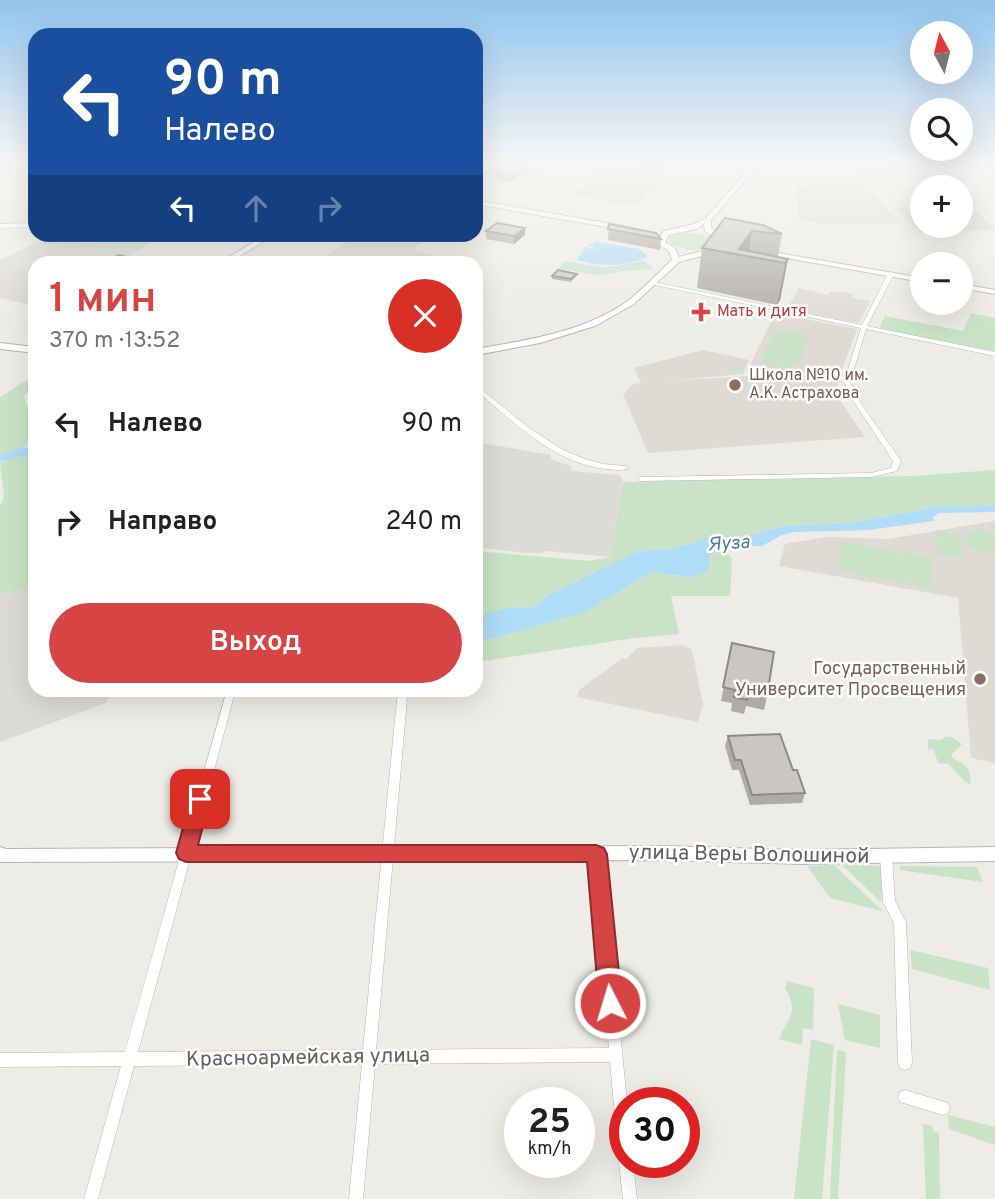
<!DOCTYPE html>
<html lang="ru">
<meta charset="utf-8">
<style>
:root{--surface:#fff;--page:#f2f2f2;--text:#222;--muted:#767676;--accent:#d74444}
body{margin:0;font-family:Overpass,sans-serif;background:var(--page);color:var(--text);height:100vh;display:flex;flex-direction:column;font-size:26px;white-space:nowrap}
*{box-sizing:border-box;margin:0}
p{font-size:23px;color:var(--muted)}
.icon{flex:none;width:38px;height:38px;fill:none;stroke:currentColor;stroke-width:2;stroke-linecap:round;stroke-linejoin:round}
.map{position:relative;flex:1;overflow:hidden}
.drawer{position:absolute;left:28px;top:256px;width:455px;height:441px;display:flex;flex-direction:column;background:var(--surface);border-radius:21px;box-shadow:0 7px 28px #0002}
.drawer>*{flex:none}
.banner{position:absolute;left:28px;top:28px;width:455px;height:214px;border-radius:21px;box-shadow:0 7px 28px #0002;background:#1a4fa0;color:#fff;overflow:hidden}
.needle{width:46px;rotate:353deg}
.tools{position:absolute;left:910px;top:21px;display:grid;gap:14px}
.tools a{display:grid;place-items:center;width:63px;height:63px;border-radius:50%;background:var(--surface);box-shadow:0 7px 28px #0002;font-size:35px}
.speed{position:absolute;left:504px;top:1087px;display:flex;gap:14px;font-size:35px;font-weight:700;text-align:center}
.speed>*{display:grid;place-content:center;width:91px;height:91px;border-radius:50%;background:var(--surface);box-shadow:0 7px 28px #0002;line-height:1}
.speed small{font-size:18px;font-weight:400}
.speed .limit{border:10px solid #d22;background:#fff;color:#111}
.pin{position:absolute;display:grid;place-items:center;width:60px;height:60px;color:#fff;margin:-30px;border-radius:14px;box-shadow:0 4px 10px #0006}
.me{position:absolute;width:77px;margin:-38px;rotate:355deg;stroke-linejoin:round;filter:drop-shadow(0 0 5px #0008)}
.turn{display:flex;align-items:center;gap:24px;height:147px;padding:0 21px;font-size:32px}
.turn .icon{width:91px;height:91px;stroke-width:2.5}
.turn b{display:block;font-size:49px;line-height:60px}
.lanes{display:flex;align-items:center;height:66px;padding:0 21px;background:#0003;justify-content:center;gap:35px;direction:ltr}
.lanes .off{opacity:.35}
.round{display:grid;place-items:center;flex:none;width:74px;height:74px;border-radius:37px;background:var(--page)}
.head{display:flex;align-items:center;justify-content:space-between;height:119px;padding:0 21px}
h1{font-size:42px;font-weight:600;line-height:52px;color:var(--accent)}
.cta{display:flex;gap:14px;margin-top:auto;padding:14px 21px}
.cta a{flex:1;height:80px;border-radius:42px;background:var(--accent);color:#fff;font-size:28px;font-weight:600;line-height:80px;text-align:center}
ul{padding:0;list-style:none}
li{display:flex;align-items:center;gap:21px;height:98px;padding:0 21px}
li div{flex:1}
li b{display:block;font-size:26px}
li em{font-style:normal}
.map>svg:first-child{display:block}
</style>
<div class="map">
<svg width="995" height="1199" viewBox="0 0 995 1199">
<rect width="100%" height="100%" fill="#eeece6"/>
<!-- industrial -->
<g fill="#dddbd8">
<path d="M 476,442 L 551,455 L 551,459 L 571,466 L 571,471 L 619,475 L 623,481 L 611,557 L 544,551 L 543,553 L 523,553 L 476,547 Z"/>
<path d="M 35,588 L 35,690 L 113,690 L 106,703 L 0,742 L 0,594 Z"/>
</g>
<!-- education -->
<g fill="#dedbd5">
<path d="M 498,163 L 538,163 L 549,165 L 519,187 L 476,180 Z"/>
<path d="M 847,163 L 908,163 L 926,180 L 864,181 Z"/>
<path d="M 606,167 L 666,177 L 636,206 L 573,195 Z"/>
<path d="M 862,183 L 900,223 L 830,225 L 799,220 L 797,186 Z"/>
<path d="M 961,206 L 970,206 L 995,229 L 920,233 L 897,208 L 922,207 L 922,226 L 961,226 Z"/>
<path d="M 74,234 L 135,234 L 159,239 L 118,262 L 35,262 L 35,306 L 0,298 L 0,260 L 53,235 Z"/>
<path d="M 358,234 L 392,235 L 424,241 L 413,250 L 434,255 L 423,262 L 340,262 L 326,260 L 326,255 Z"/>
<path d="M 799,288 L 828,295 L 830,292 L 842,292 L 853,294 L 852,298 L 870,301 L 859,323 L 787,309 Z"/>
<path d="M 795,317 L 857,329 L 837,384 L 841,398 L 839,399 L 865,437 L 648,453 L 623,394 L 633,384 L 641,383 L 634,368 L 703,350 L 749,360 L 743,374 L 667,381 L 750,376 L 747,371 L 773,318 Z"/>
<path d="M 995,521 L 995,763 L 971,758 L 958,598 L 779,566 L 785,544 L 827,537 L 888,539 Z"/>
<path d="M 683,645 L 692,650 L 703,704 L 698,722 L 577,697 L 579,690 L 623,658 L 626,659 L 637,648 Z"/>
</g>
<!-- green -->
<g fill="#c8e3c6">
<path d="M 685,232 L 712,237 L 704,249 L 688,250 L 669,243 L 669,237 Z"/>
<path d="M 86,235 L 125,235 L 150,242 C 136,257 106,244 89,240 L 84,237 Z"/>
<path d="M 565,261 L 604,268 L 644,261 L 654,269 L 622,271 L 607,268 L 621,272 L 597,275 L 563,269 L 557,270 Z"/>
<path d="M 971,313 L 995,318 L 995,351 L 879,329 L 885,316 L 963,331 Z"/>
<path d="M 785,330 L 799,332 L 808,338 L 799,364 L 787,369 L 767,365 L 761,357 L 774,334 Z"/>
<path d="M 35,375 L 35,387 L 24,396 L 27,406 L 35,404 L 35,449 L 31,444 L 0,456 L 0,397 Z"/>
<path d="M 16,456 L 25,456 C 37,471 24,486 35,500 L 35,588 L 0,594 L 0,505 L 4,497 L 0,463 Z"/>
<path d="M 995,470 L 995,506 L 939,507 L 851,523 L 784,526 L 739,538 L 708,538 L 671,549 L 639,551 L 548,595 L 536,607 L 510,608 L 476,617 L 476,551 L 588,561 L 611,557 L 623,482 L 913,476 Z"/>
<path d="M 976,529 L 995,533 L 995,553 L 977,550 L 969,545 L 968,533 Z"/>
<path d="M 936,530 L 960,534 L 961,558 L 937,554 Z"/>
<path d="M 842,542 L 932,558 L 932,588 L 839,571 Z"/>
<path d="M 722,545 L 732,559 L 730,596 L 671,596 L 679,634 L 634,638 L 483,661 L 476,678 L 476,643 L 582,613 L 651,572 L 679,576 L 709,568 L 710,548 Z"/>
<path d="M 945,737 L 952,737 L 962,744 L 951,755 L 954,759 C 967,765 972,769 970,784 L 965,782 L 949,764 L 938,763 L 934,750 L 928,749 L 928,739 L 941,740 Z"/>
<path d="M 834,865 L 877,906 L 886,912 L 830,898 L 807,866 Z"/>
<path d="M 842,865 L 884,866 L 881,902 Z"/>
<path d="M 900,866 L 977,867 L 983,882 L 900,870 Z"/>
<path d="M 910,950 L 988,968 L 990,990 L 912,969 Z"/>
<path d="M 787,981 L 814,988 L 813,1030 L 803,1028 L 802,1045 L 779,1039 C 788,1017 800,1013 785,988 Z"/>
<path d="M 838,1004 L 880,1015 L 880,1048 L 845,1040 Z"/>
<path d="M 811,1039 L 834,1045 L 822,1199 L 794,1199 Z"/>
<path d="M 837,1050 L 846,1052 L 838,1199 L 830,1199 Z"/>
<path d="M 948,1115 L 995,1127 L 995,1145 L 949,1129 Z"/>
<path d="M 923,1124 L 933,1126 L 933,1131 L 939,1133 L 940,1199 L 926,1199 Z"/>
</g>
<!-- water -->
<g fill="#afdcf6">
<path d="M 596,242 L 639,249 L 648,256 C 629,267 598,267 577,260 L 586,247 L 599,250 L 589,245 Z"/>
<path d="M 995,506 L 995,512 L 939,513 L 933,517 L 934,521 L 868,530 L 795,532 L 782,535 L 762,546 L 714,546 L 710,548 L 709,568 L 707,573 L 689,577 L 651,572 L 583,613 L 476,643 L 476,617 L 480,615 L 510,608 L 536,607 L 548,595 L 639,551 L 671,549 L 708,538 L 739,538 L 784,526 L 851,523 L 939,507 Z"/>
</g>
<g fill="none" stroke-linecap="round" stroke-linejoin="round">
<!-- stream -->
<path stroke="#afdcf6" stroke-width="2.5" d="M 26,451 L 35,448"/>
<!-- river -->
<path fill="#afdcf6" fill-rule="evenodd" d="M 26,447 L 35,453 L 35,465 L 23,456 L 0,462 L 0,454 Z"/>
<defs>
<g id="street">
<path d="M 35,223 L 35,227 L 0,228 L 0,224 Z"/>
<path d="M 891,272 L 894,274 L 867,326 L 995,352 L 995,356 L 866,329 L 850,382 L 860,402 L 901,461 L 897,471 L 871,477 L 640,481 L 639,479 L 640,477 L 643,477 L 871,473 L 891,468 L 893,461 L 854,402 L 844,382 L 861,328 L 650,284 L 653,282 L 862,325 L 888,274 Z"/>
<path d="M 476,385 L 529,428 L 565,451 L 585,459 L 603,464 L 625,466 L 629,468 C 622,471 615,470 607,469 C 555,464 514,423 476,390 Z"/>
<path d="M 227,690 L 233,690 L 235,692 L 138,1052 L 363,1050 L 397,699 L 399,696 L 405,696 L 407,699 L 376,1050 L 609,1048 L 590,854 L 592,851 L 596,849 L 600,851 L 602,854 L 627,1102 L 625,1102 L 625,1155 L 620,1153 L 618,1148 L 610,1062 L 375,1064 L 363,1199 L 349,1199 L 362,1064 L 134,1066 L 98,1199 L 84,1199 L 121,1066 L 0,1067 L 0,1053 L 125,1052 Z"/>
<path d="M 886,851 L 890,853 L 892,856 L 895,901 L 906,922 L 912,1063 L 910,1068 L 905,1070 L 900,1068 L 898,1063 L 894,923 L 883,902 L 880,856 L 882,853 Z"/>
<path d="M 905,1090 L 948,1103 L 950,1108 L 948,1113 L 943,1115 L 900,1102 L 898,1097 L 900,1092 Z"/>
<path d="M 625,1155 L 625,1162 L 633,1162 L 637,1199 L 623,1199 L 619,1162 L 621,1157 Z"/>
</g>
<g id="secondary">
<path d="M 6,163 L 14,163 L 0,170 L 0,166 Z"/>
<path d="M 754,163 L 760,163 L 711,220 L 711,228 L 729,239 L 729,243 L 723,243 L 705,231 L 704,224 L 696,229 L 669,235 L 665,242 L 675,248 L 679,257 L 717,247 L 720,247 L 720,251 L 679,262 L 634,304 L 595,326 L 540,343 L 476,355 L 476,349 C 528,340 585,332 629,300 C 644,288 658,273 672,260 L 669,251 L 645,236 L 645,232 L 651,232 L 660,238 L 663,231 L 691,225 L 705,219 Z"/>
<path d="M 476,200 L 623,226 L 627,228 L 623,230 L 476,204 Z"/>
<path d="M 267,234 L 276,234 L 230,262 L 221,262 Z"/>
<path d="M 761,250 L 922,278 L 922,282 L 764,254 L 760,252 Z"/>
<path d="M 961,284 L 995,290 L 995,294 L 961,288 Z"/>
<path d="M 0,343 L 35,347 L 35,353 L 0,349 Z"/>
<path d="M 663,846 L 801,850 L 995,847 L 995,861 L 801,864 L 663,860 L 0,862 L 0,847 L 6,849 Z"/>
</g>
</defs>
<!-- street casing -->
<use href="#street" stroke="#b3b6b9" stroke-width="1"/>
<!-- secondary casing -->
<use href="#secondary" stroke="#b2b6b9" stroke-width="2"/>
<!-- street -->
<use href="#street" fill="#fff" fill-rule="evenodd"/>
<!-- secondary -->
<use href="#secondary" fill="#fff" fill-rule="evenodd"/>
</g>
<!-- wall -->
<g fill="#aeaba8">
<path d="M 510,163 L 527,163 L 527,169 L 509,182 L 496,180 L 496,173 Z"/>
<path d="M 636,163 L 663,163 L 655,171 L 636,166 Z"/>
<path d="M 725,218 L 782,234 L 778,257 L 788,259 L 780,300 L 777,305 L 697,288 L 702,248 Z"/>
<path d="M 609,224 L 661,239 L 660,250 L 608,240 Z"/>
<path d="M 525,228 L 525,235 L 514,244 L 486,239 L 486,231 Z"/>
<path d="M 552,276 L 576,276 L 571,282 L 552,279 Z"/>
<path d="M 732,643 L 767,696 L 764,710 L 746,706 L 744,714 L 731,711 L 732,703 L 721,701 Z"/>
<path d="M 728,736 L 793,770 L 805,793 L 802,803 L 750,805 L 739,770 L 732,770 L 725,746 Z"/>
</g>
<!-- shaded-wall -->
<g fill="#8d8b88">
<path d="M 526,163 L 527,163 L 527,169 L 509,182 L 510,175 Z"/>
<path d="M 656,163 L 663,163 L 655,171 L 655,164 Z"/>
<path d="M 525,228 L 525,235 L 514,244 L 514,236 Z"/>
<path d="M 752,231 L 748,256 L 739,249 Z"/>
<path d="M 788,259 L 780,300 L 777,305 L 785,263 Z"/>
</g>
<!-- building -->
<g fill="#cac7c3" stroke="#8d8b88" stroke-width="2">
<path d="M 510,163 L 526,163 L 510,175 L 496,173 Z"/>
<path d="M 725,218 L 763,225 L 782,234 L 752,231 L 739,249 L 788,259 L 785,263 L 702,248 Z"/>
<path d="M 497,223 L 525,228 L 514,236 L 486,231 Z"/>
<path d="M 609,224 L 656,233 L 661,239 L 608,229 Z"/>
<path d="M 119,255 L 127,257 L 127,262 L 105,262 Z"/>
<path d="M 558,270 L 577,274 L 571,279 L 552,276 Z"/>
<path d="M 732,643 L 774,652 L 767,696 L 749,693 L 747,700 L 734,697 L 735,690 L 723,687 Z"/>
<path d="M 780,734 L 793,770 L 797,770 L 805,793 L 752,795 L 741,760 L 735,760 L 728,736 Z"/>
</g>
<!-- sky -->
<linearGradient id="sky" x2="0" y2="1"><stop stop-color="#91c4ee"/><stop offset="0.49" stop-color="#f7f6f4"/><stop offset="1" stop-color="#f7f6f4" stop-opacity="0"/></linearGradient>
<rect width="995" height="331" fill="url(#sky)"/>
<!-- route -->
<path fill="#d74444" stroke="#8c2c2c" stroke-width="2" d="M 200,792 L 207,794 L 210,799 L 198,845 L 596,845 L 604,848 L 607,854 L 622,1003 L 618,1011 L 610,1014 L 602,1011 L 599,1003 L 587,862 L 186,862 L 179,859 L 176,853 L 191,799 L 193,794 Z"/>
<!-- markers -->
<path fill="#e0444e" stroke="#fff" stroke-width="2.5" d="M697.5 301.5h7v7h7v7h-7v7h-7v-7h-7v-7h7z"/>
<g fill="#8d6e63" stroke="#fff" stroke-width="2.5">
<circle cx="735" cy="385" r="7"/>
<circle cx="980" cy="679" r="7"/>
</g>
<g text-anchor="middle" dominant-baseline="central" stroke-width="5" stroke-linejoin="round" paint-order="stroke">
<!-- far-health labels -->
<g font-size="16" fill="#be3a42" stroke="#fff" text-anchor="start">
<text x="717" y="312">Мать и дитя</text>
</g>
<!-- far-education labels -->
<g font-size="16" fill="#785e54" stroke="#fff" text-anchor="start">
<text x="749" y="376">Школа №10 им.<tspan x="749" dy="18">А.К. Астрахова</tspan></text>
</g>
<!-- education labels -->
<g font-size="18" fill="#785e54" stroke="#fff" text-anchor="end">
<text x="966" y="669">Государственный<tspan x="966" dy="21">Университет Просвещения</tspan></text>
</g>
<!-- water labels -->
<g font-size="19" font-style="italic" fill="#4a7a9e" stroke="#fff">
<text transform="translate(729 544) rotate(-4)">Яуза</text>
</g>
<!-- near-street labels -->
<g font-size="21" fill="#5e6165" stroke="#fff">
<text transform="translate(749 855) rotate(1)">улица Веры Волошиной</text>
<text transform="translate(308 1058) rotate(-1)">Красноармейская улица</text>
</g>
</g>
</svg>
<div class="tools">
<a><svg class="needle" viewBox="-14 -14 28 28"><path d="M0-13l5 13h-10z" fill="#e53935"/><path d="M0 13l5-13h-10z" fill="#767676"/></svg></a>
<a><svg class="icon" aria-label="search" viewBox="0 0 24 24"><circle cx="10" cy="10" r="6"/><path d="M15 15l6 6"/></svg></a>
<a>+</a>
<a>−</a>
</div>
<div class="speed"><div>25<small>km/h</small></div><div class="limit">30</div></div>
<div class="pin" style="left:200px;top:799px;background:#d93025"><svg class="icon" aria-label="arrive" viewBox="0 0 24 24"><path d="M6 21V4h12l-3 4 3 4H6"/></svg></div>
<svg class="me" style="left:610px;top:1003px" viewBox="-20 -20 40 40"><circle r="17" fill="#d74444" stroke="#fff" stroke-width="3"/><path d="M0-11L8 9 0 5-8 9z" fill="#fff"/></svg>
<div class="banner">
<div class="turn"><svg class="icon" aria-label="left" viewBox="0 0 24 24"><path d="M17 20v-9H6M10 6l-5 5 5 5"/></svg><div><b>90 m</b>Налево</div></div>
<div class="lanes"><svg class="icon" aria-label="left" viewBox="0 0 24 24"><path d="M17 20v-9H6M10 6l-5 5 5 5"/></svg><svg class="icon off" aria-label="ahead" viewBox="0 0 24 24"><path d="M12 20V5M6 11l6-6 6 6"/></svg><svg class="icon off" aria-label="right" viewBox="0 0 24 24"><path d="M7 20v-9h11M14 6l5 5-5 5"/></svg></div>
</div>
<section class="drawer">
<div class="head"><div><h1>1 мин</h1><p>370 m · 13:52</p></div><a class="round" style="background:#d93025;color:#fff"><svg class="icon" aria-label="close" viewBox="0 0 24 24"><path d="M6 6l12 12M18 6L6 18"/></svg></a></div>
<ul>
<li><svg class="icon" aria-label="left" viewBox="0 0 24 24"><path d="M17 20v-9H6M10 6l-5 5 5 5"/></svg><div><b>Налево</b></div><em>90 m</em></li>
<li><svg class="icon" aria-label="right" viewBox="0 0 24 24"><path d="M7 20v-9h11M14 6l5 5-5 5"/></svg><div><b>Направо</b></div><em>240 m</em></li>
</ul>
<div class="cta"><a>Выход</a></div>
</section>
</div>
